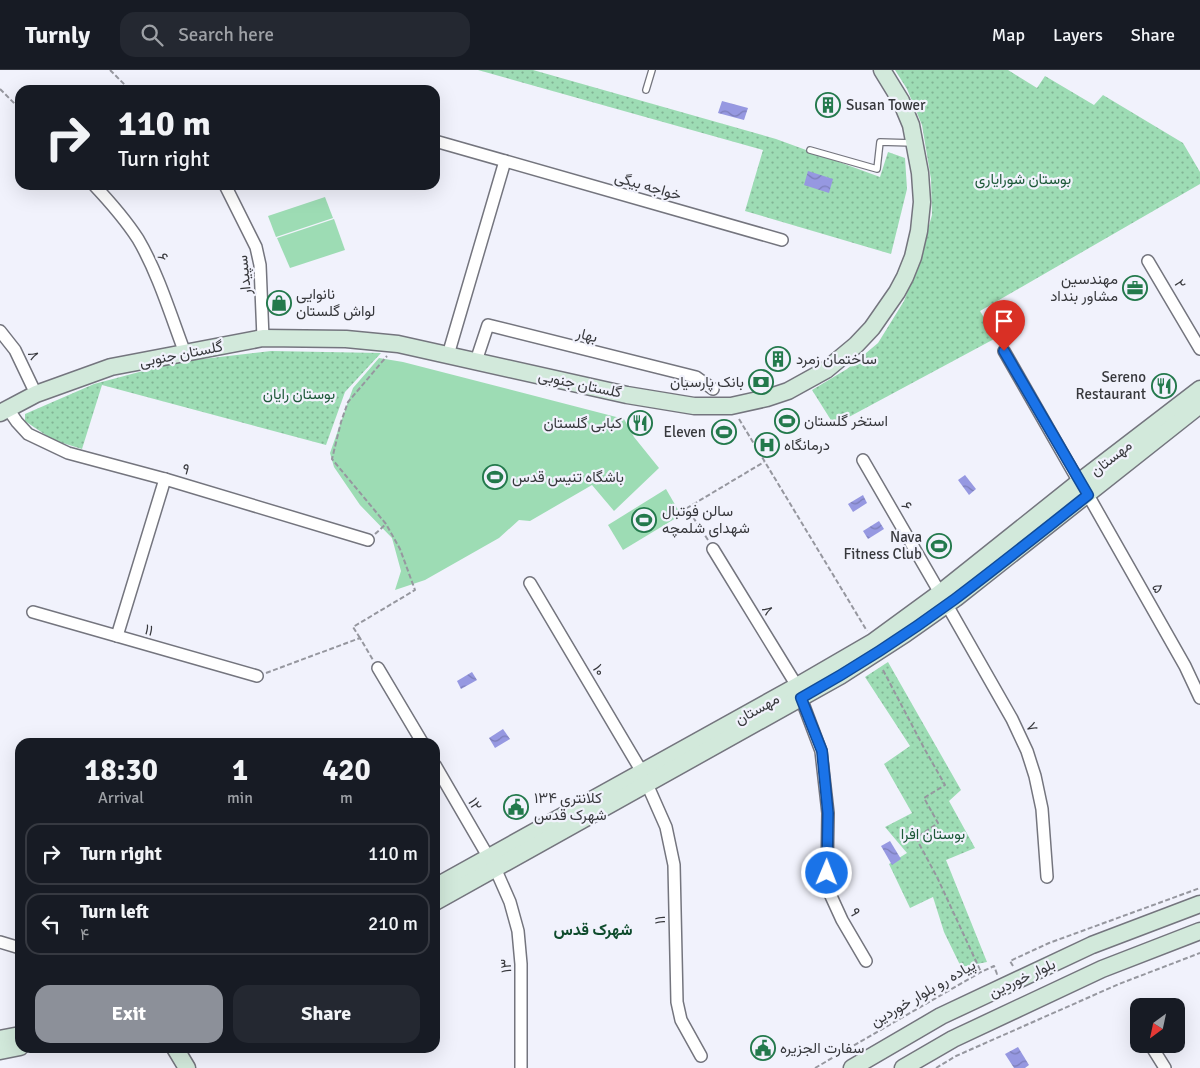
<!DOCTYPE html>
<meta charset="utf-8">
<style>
:root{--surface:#171b24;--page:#242831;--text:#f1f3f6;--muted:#9ea1a6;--line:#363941;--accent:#8c9099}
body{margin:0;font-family:Signika,Vazirmatn,sans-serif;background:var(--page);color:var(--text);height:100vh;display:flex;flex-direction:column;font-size:19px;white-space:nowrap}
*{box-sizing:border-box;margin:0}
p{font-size:16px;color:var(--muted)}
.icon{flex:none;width:28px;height:28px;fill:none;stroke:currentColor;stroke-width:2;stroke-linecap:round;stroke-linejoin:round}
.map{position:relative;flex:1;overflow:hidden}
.drawer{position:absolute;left:15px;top:668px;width:425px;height:315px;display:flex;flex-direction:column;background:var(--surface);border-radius:15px;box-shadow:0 5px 20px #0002}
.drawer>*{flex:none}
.guide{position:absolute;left:15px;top:15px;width:425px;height:105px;border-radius:15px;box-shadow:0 5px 20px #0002;background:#171b24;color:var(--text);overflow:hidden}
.needle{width:32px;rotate:213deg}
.controls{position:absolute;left:1130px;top:928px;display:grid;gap:10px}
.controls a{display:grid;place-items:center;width:55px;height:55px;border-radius:10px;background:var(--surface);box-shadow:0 5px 20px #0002;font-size:25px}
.pin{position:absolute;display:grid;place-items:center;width:42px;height:42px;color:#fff;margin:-51px -21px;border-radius:50% 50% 50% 0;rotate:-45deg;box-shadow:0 0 5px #0007}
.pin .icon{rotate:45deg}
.me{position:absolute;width:55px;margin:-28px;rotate:1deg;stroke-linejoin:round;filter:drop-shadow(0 0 4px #0008)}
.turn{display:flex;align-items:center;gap:18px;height:105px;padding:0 20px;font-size:22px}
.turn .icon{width:65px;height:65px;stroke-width:2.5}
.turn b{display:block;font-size:35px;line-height:42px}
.eta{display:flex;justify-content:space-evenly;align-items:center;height:85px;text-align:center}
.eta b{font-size:30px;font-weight:700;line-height:35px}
.action{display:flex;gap:10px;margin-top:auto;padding:10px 20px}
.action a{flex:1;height:58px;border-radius:15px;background:var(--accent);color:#fff;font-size:20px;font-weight:700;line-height:58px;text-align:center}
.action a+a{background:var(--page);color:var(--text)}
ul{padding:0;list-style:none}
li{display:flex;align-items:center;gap:15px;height:62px;margin:0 10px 8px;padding:0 10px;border:2px solid var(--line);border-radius:15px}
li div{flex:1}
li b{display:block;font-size:19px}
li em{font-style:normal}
header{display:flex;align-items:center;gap:30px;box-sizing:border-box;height:70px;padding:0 25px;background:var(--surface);border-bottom:1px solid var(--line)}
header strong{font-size:24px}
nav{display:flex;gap:28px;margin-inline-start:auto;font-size:18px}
.search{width:350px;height:45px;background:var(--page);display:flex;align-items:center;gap:12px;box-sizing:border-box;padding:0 18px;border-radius:15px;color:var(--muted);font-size:19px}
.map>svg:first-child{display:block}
</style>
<header>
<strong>Turnly</strong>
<div class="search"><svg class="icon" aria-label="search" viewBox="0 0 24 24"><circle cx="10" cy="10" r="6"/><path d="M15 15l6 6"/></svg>Search here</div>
<nav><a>Map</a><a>Layers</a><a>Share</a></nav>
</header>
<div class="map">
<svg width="1200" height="998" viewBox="0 0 1200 998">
<defs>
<pattern id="park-dots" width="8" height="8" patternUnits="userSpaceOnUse" patternTransform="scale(1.25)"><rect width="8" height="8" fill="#9ddcb4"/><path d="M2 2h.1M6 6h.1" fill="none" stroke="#81b394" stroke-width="1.8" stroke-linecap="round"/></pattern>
<pattern id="water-waves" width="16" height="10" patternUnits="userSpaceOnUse" patternTransform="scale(1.25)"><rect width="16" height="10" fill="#9698e1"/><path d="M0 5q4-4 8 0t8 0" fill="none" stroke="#7b7db8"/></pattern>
</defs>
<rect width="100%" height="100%" fill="#f1f2fc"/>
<!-- park -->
<g fill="url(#park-dots)">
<path d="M 478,0 L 533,0 L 776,69 L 880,107 L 888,82 L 905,88 L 907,119 L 891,184 L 745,141 L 763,80 Z"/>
<path d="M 895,0 L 1008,0 L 1037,18 L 1045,6 L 1094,35 L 1103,25 L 1183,73 L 1200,102 L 1200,114 L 980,241 L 996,268 L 834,355 L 812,320 L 847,299 L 878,273 L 904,231 L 920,188 L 932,145 L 931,109 L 922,55 L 907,19 Z"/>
<path d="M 271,281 L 381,283 L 345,322 L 326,375 L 102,315 L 82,379 L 53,370 L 25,351 L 25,344 L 94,314 L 177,292 Z"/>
<path d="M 888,592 L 961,720 L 949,731 L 975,778 L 946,790 L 987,892 L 961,897 L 944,862 L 933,827 L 910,838 L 889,794 L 907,783 L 885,757 L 912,743 L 884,694 L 910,676 L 865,607 Z"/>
</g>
<!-- pitch -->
<g fill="#9ddcb4">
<path d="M 325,127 L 333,148 L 276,167 L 268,146 Z"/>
<path d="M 334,149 L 345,180 L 290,198 L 277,168 Z"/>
<path d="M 379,288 L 403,292 L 624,349 L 634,367 L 659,398 L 614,441 L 592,415 L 530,451 L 519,450 L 499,468 L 425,510 L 395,520 L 401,501 L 392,468 L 360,435 L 334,397 L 330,383 L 353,318 Z"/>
<path d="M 666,419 L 681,445 L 623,480 L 608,455 Z"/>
</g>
<!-- water -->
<g fill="url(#water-waves)">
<path d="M 722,31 L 748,38 L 744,50 L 718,43 Z"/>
<path d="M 808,101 L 833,109 L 829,123 L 804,115 Z"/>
<path d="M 965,405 L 976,419 L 969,425 L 958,410 Z"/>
<path d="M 863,425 L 867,433 L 853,442 L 848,434 Z"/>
<path d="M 879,451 L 884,459 L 868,469 L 863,461 Z"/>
<path d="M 472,602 L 477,610 L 461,619 L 457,611 Z"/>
<path d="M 503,659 L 510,669 L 495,678 L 489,668 Z"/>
<path d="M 890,771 L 901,789 L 892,795 L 881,776 Z"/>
<path d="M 1018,977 L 1029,995 L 1025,998 L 1014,998 L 1005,984 Z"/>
</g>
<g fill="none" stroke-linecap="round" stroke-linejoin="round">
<defs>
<g id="lane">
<path d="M 646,20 L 652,0"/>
<path d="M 810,80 L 877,99 L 880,72 L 913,73"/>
</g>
<g id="street">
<path d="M 435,71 L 782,170"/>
<path d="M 94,115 C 110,132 125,149 138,169 C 158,203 171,246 185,283"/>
<path d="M 225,115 L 256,177 L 260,195 L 263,268"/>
<path d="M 1148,191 L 1200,279"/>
<path d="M 0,261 L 15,280 L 36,324"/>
<path d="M 1004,281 L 1079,412"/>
<path d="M 448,285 L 505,91"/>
<path d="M 476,291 L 488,255 L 696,307 L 713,319"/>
<path d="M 8,339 L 17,352 L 28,364 L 68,383 L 165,409 L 368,470"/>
<path d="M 863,390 L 940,523"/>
<path d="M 1088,425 L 1185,596 L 1200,628"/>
<path d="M 713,479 L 797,616"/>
<path d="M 530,513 L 642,702"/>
<path d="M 947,535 L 1012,649 L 1027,681 L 1035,706 L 1042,739 L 1047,807"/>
<path d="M 33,542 L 257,606"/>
<path d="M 117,566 L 165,409"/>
<path d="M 378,598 L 422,672"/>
<path d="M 801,628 L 821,681 L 828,743 L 827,803 L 831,826 L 842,850 L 866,891"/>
<path d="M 435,695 L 489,788"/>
<path d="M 647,714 L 666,757 L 674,795 L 677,932 L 681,950 L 701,986"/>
<path d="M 495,798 L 510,832 L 518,861 L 521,894 L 521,998"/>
<path d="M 0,872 L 20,878"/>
<path d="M 1138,955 L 1139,956"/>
<path d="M 1150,974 L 1165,998"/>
</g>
<g id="secondary">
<path d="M 0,343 L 36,324 L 111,297 L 263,268 L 346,269 L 398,274 L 627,325 L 694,336 L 731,336 L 767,328 L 788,321 L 826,300 L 856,275 L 872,258 L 897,222 L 905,207 L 913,187 L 919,161 L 922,132 L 920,103 L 911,55 L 901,31 L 882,0"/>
<path d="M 435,817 L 797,616 L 873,572 L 940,523 L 1079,412 L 1200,319"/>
<path d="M 435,832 L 840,606 L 905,564 L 956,528 L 1200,335"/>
<path d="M 0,969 L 20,965"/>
<path d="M 175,978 L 187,998"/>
<path d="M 0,981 L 20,977"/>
<path d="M 852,998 L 941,946 L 1092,875 L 1200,834"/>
<path d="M 903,998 L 953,969 L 1102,899 L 1200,861"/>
</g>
</defs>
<!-- lane casing -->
<use href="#lane" stroke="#74757e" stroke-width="8"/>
<!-- street casing -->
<use href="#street" stroke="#74757e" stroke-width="14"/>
<!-- secondary casing -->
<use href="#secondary" stroke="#74757e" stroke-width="19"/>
<!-- path -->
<g stroke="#96979f" stroke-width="2" stroke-dasharray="5 2.5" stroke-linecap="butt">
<path d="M 110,0 L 130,20"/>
<path d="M 0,19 L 20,39"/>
<path d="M 739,349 L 867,561"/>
<path d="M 375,464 L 386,454"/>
<path d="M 708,470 L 687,438 L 764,392"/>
<path d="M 360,568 L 353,557 L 415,520 L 400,479 L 386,454 L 332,389 L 341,352 L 348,332 L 387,286"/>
<path d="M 883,600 L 924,678 L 945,715 L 924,728 L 938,753 L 916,768 L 937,807 L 981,902"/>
<path d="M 266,603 L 360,568 L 373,590"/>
<path d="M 1013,896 L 1010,891 L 1049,873 L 1200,818"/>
<path d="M 815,998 L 981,902 L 994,896 L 997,904 L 999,903"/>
<path d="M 936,998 L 956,986 L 1119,914 L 1200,883"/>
</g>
<!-- lane -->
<use href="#lane" stroke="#fff" stroke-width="5.5"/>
<!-- street -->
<use href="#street" stroke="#fff" stroke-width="11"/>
<!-- secondary -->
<use href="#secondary" stroke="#d2e9db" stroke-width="16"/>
</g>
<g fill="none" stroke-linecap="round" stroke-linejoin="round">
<defs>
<path id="route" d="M 827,803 L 828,743 L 822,681 L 801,628 C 855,598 906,565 955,529 C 1000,495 1044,460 1088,425 L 1004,281"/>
</defs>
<!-- route casing -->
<use href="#route" stroke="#114b97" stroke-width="12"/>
<!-- route -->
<use href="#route" stroke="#1a73e8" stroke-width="9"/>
</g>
<!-- icons -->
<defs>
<symbol id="building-ring" viewBox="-11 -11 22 22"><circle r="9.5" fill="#f1f2fc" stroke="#23794c" stroke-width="1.5"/><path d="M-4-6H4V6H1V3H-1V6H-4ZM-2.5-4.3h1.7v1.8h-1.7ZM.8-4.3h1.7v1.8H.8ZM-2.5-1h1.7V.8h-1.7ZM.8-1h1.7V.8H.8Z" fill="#23794c"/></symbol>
<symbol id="office-ring" viewBox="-11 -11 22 22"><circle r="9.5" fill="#f1f2fc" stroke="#23794c" stroke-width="1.5"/><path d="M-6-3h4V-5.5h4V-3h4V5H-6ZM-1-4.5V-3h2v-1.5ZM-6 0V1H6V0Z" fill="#23794c"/></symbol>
<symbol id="shop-ring" viewBox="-11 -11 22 22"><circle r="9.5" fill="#f1f2fc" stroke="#23794c" stroke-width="1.5"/><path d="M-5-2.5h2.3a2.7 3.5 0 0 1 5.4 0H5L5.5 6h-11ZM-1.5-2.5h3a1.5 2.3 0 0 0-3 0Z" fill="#23794c"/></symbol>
<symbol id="bank-ring" viewBox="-11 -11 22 22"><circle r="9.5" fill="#f1f2fc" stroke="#23794c" stroke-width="1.5"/><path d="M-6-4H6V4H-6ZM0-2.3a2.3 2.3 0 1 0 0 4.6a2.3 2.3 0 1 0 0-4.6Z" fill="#23794c"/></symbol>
<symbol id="restaurant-ring" viewBox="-11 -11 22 22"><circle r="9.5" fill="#f1f2fc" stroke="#23794c" stroke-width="1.5"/><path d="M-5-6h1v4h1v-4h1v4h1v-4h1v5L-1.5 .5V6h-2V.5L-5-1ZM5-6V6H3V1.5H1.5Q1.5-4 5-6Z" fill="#23794c"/></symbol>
<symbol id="stadium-ring" viewBox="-11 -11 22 22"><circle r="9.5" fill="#f1f2fc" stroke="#23794c" stroke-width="1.5"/><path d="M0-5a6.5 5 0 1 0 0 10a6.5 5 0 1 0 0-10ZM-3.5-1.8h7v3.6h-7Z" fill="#23794c"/></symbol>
<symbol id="hospital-ring" viewBox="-11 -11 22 22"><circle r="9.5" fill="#f1f2fc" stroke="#23794c" stroke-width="1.5"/><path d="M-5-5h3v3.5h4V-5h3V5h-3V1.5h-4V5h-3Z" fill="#23794c"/></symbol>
<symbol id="civic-ring" viewBox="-11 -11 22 22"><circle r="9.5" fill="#f1f2fc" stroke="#23794c" stroke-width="1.5"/><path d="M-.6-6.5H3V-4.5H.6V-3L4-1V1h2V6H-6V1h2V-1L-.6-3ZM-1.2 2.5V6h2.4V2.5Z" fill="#23794c"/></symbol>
</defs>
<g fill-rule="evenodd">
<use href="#building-ring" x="814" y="21" width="28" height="28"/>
<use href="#office-ring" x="1121" y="204" width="28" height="28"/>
<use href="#shop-ring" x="265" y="219" width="28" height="28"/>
<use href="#building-ring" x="764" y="275" width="28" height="28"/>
<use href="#bank-ring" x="747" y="298" width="28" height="28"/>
<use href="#restaurant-ring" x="1150" y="302" width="28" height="28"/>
<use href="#stadium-ring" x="773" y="337" width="28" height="28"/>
<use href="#restaurant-ring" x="626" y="339" width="28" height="28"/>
<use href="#stadium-ring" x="710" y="348" width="28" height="28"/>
<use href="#hospital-ring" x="753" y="361" width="28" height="28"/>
<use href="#stadium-ring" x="481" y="393" width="28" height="28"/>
<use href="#stadium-ring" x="630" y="436" width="28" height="28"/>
<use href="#stadium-ring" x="925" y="462" width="28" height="28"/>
<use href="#civic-ring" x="502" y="723" width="28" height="28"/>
<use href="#civic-ring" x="749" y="964" width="28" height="28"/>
</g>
<g text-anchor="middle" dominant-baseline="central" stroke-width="4.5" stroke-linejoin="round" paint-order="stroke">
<!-- poi labels -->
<g font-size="15" fill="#37383c" stroke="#f1f2fc" text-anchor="start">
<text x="846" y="35">Susan Tower</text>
<text x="1118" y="209" text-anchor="end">مهندسین<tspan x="1118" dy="17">مشاور بنداد</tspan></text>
<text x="296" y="224">نانوایی<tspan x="296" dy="17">لواش گلستان</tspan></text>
<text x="796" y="289">ساختمان زمرد</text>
<text x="1146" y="307" text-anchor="end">Sereno<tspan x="1146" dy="17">Restaurant</tspan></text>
<text x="744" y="312" text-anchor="end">بانک پارسیان</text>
<text x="804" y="351">استخر گلستان</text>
<text x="622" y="353" text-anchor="end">کبابی گلستان</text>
<text x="706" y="362" text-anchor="end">Eleven</text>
<text x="784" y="375">درمانگاه</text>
<text x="512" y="407">باشگاه تنیس قدس</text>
<text x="662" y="441">سالن فوتبال<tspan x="662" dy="17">شهدای شلمچه</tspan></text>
<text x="922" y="467" text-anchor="end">Nava<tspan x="922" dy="17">Fitness Club</tspan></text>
<text x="534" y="728">کلانتری ۱۳۴<tspan x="534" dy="17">شهرک قدس</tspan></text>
<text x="780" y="978">سفارت الجزیره</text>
</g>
<!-- park labels -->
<g font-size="15" fill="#1e5939" stroke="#f1f2fc">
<text x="1023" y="109">بوستان شورایاری</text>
<text x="299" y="324">بوستان رایان</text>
<text x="933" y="764">بوستان افرا</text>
</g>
<!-- street labels -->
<g font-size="15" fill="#37383c" stroke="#f1f2fc">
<text transform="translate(648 116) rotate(16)">خواجه بیگی</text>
<text transform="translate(163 187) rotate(64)">۶</text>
<text transform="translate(244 205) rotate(-96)">سپیدار</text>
<text transform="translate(1180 214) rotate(60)">۲</text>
<text transform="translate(587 265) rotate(14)">بهار</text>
<text transform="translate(181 284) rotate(-11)">گلستان جنوبی</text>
<text transform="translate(34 285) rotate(64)">۸</text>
<text transform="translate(580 314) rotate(12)">گلستان جنوبی</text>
<text transform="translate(1111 388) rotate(-38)">مهستان</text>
<text transform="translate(186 399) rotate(17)">۹</text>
<text transform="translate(907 436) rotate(60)">۶</text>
<text transform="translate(1158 518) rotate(60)">۵</text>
<text transform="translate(768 540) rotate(59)">۸</text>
<text transform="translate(149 560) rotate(16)">۱۱</text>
<text transform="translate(599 600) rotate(59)">۱۰</text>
<text transform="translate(757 639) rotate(-29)">مهستان</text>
<text transform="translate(1032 657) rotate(64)">۷</text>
<text transform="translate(475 734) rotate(60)">۱۲</text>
<text transform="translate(855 842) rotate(62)">۹</text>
<text transform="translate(660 850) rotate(-91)">۱۱</text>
<text transform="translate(506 896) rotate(-92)">۱۳</text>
<text transform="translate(1022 908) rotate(-25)">بلوار خوردین</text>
<text transform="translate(923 923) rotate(-30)">پیاده رو بلوار خوردین</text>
</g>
<!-- neighbourhood labels -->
<g font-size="16" font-weight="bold" fill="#0e4b2c" stroke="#f1f2fc">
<text x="593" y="860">شهرک قدس</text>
</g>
</g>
</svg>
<div class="controls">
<a><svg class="needle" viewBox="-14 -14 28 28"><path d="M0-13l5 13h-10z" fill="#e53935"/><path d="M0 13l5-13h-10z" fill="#9ea1a6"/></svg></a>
</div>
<div class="pin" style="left:1004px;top:281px;background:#d93025"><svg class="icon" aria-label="arrive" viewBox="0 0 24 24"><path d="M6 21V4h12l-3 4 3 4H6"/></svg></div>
<svg class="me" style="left:827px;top:803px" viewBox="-20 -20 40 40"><circle r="17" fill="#1a73e8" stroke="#fff" stroke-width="3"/><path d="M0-11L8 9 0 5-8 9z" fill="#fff"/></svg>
<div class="guide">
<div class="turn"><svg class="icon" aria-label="right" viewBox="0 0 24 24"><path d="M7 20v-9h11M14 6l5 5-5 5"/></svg><div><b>110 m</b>Turn right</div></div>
</div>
<section class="drawer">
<div class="eta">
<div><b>18:30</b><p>Arrival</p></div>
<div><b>1</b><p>min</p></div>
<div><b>420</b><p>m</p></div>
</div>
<ul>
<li><svg class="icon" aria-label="right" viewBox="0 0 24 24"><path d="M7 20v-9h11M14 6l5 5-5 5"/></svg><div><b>Turn right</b></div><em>110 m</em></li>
<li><svg class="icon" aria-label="left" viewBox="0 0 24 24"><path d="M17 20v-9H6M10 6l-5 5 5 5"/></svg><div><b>Turn left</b><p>۴</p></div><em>210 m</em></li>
</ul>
<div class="action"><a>Exit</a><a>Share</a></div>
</section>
</div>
